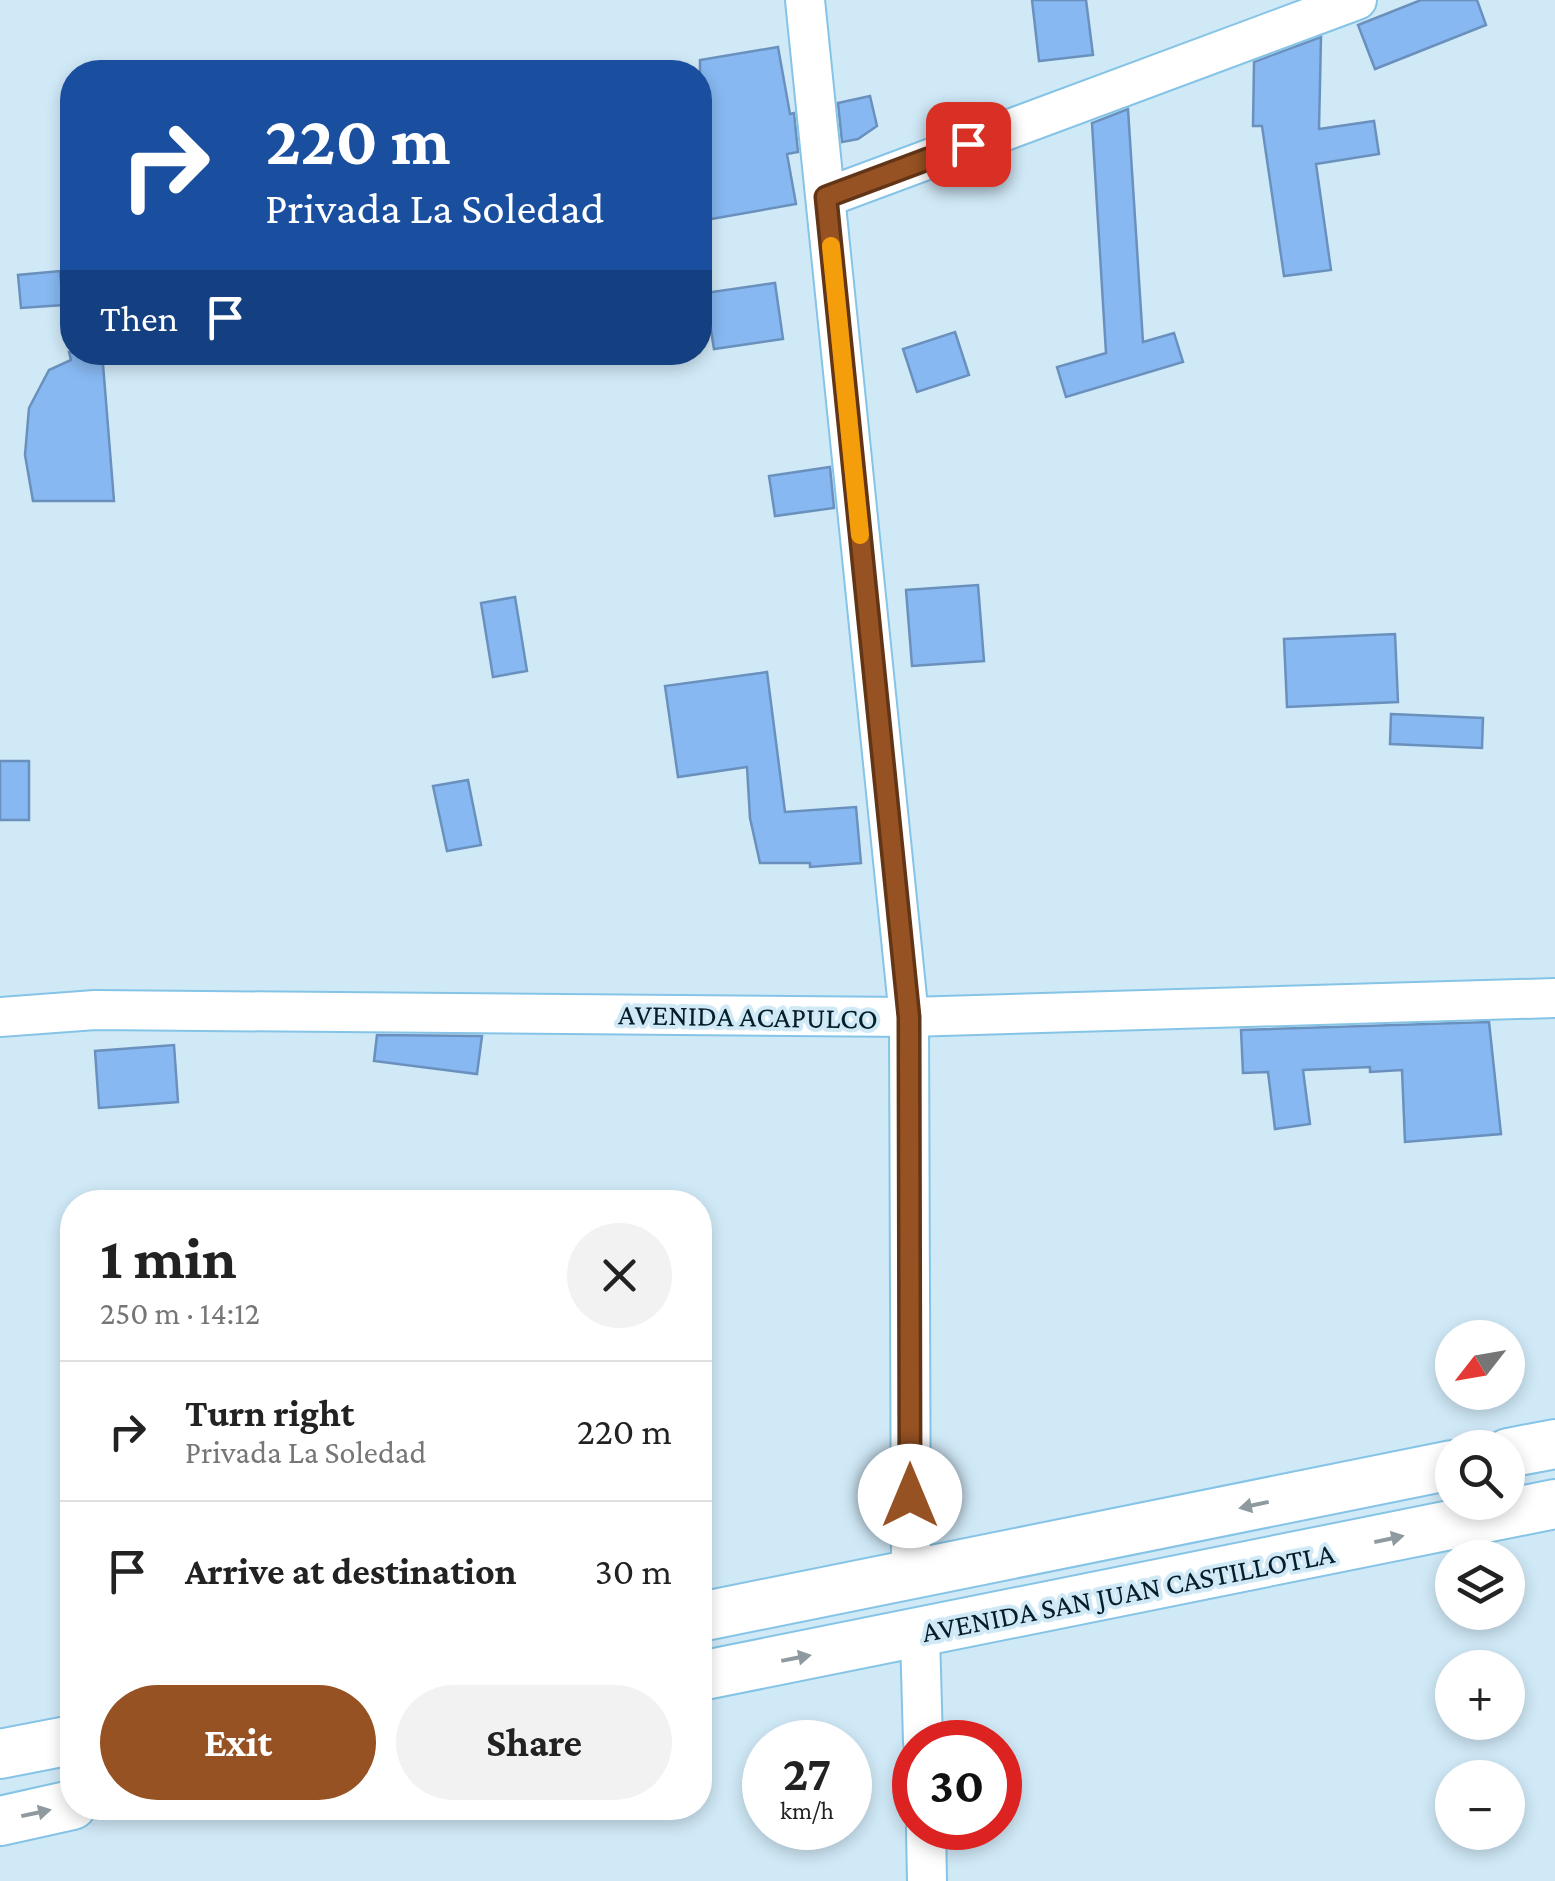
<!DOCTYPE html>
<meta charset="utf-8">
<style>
:root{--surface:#fff;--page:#f2f2f2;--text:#222;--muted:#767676;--line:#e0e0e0;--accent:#965223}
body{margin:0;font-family:"Crimson Pro",serif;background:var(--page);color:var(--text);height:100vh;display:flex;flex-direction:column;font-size:38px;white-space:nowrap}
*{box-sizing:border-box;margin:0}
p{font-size:32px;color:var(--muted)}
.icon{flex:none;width:55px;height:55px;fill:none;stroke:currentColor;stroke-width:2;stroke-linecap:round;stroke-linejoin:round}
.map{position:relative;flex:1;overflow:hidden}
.drawer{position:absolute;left:60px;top:1190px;width:652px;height:630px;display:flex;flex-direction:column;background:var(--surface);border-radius:40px;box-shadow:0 5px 15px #0003}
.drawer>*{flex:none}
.banner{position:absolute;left:60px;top:60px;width:652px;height:305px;border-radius:40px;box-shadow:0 5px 15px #0003;background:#1a4fa0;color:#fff;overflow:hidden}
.needle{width:65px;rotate:239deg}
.buttons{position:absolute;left:1435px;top:1320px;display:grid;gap:20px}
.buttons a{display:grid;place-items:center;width:90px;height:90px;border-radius:50%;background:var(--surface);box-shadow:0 5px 15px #0003;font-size:50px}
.speed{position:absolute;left:742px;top:1720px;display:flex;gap:20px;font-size:50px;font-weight:700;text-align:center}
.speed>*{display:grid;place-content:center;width:130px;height:130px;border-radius:50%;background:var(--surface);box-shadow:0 5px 15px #0003;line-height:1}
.speed small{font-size:25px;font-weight:400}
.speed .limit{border:15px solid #d22;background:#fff;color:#111}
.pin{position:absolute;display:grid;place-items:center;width:85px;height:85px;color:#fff;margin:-42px;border-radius:20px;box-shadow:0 5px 15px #0006}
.me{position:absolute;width:110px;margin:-55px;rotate:0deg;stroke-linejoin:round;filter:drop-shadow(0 0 8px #0008)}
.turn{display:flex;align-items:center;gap:35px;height:210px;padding:0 40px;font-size:45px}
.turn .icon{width:130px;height:130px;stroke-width:2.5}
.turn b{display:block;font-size:70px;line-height:85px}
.then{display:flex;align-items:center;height:95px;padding:0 40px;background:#0003;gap:20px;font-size:38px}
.round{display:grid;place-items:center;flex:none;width:105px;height:105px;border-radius:52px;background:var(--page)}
.headline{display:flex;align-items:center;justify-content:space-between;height:170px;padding:0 40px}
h1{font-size:60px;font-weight:700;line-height:75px}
.button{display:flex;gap:20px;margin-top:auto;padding:20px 40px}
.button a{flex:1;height:115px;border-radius:60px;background:var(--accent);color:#fff;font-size:40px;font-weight:700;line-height:115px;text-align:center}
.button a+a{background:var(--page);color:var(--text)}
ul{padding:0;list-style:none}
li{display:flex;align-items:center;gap:30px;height:140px;padding:0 40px;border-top:2px solid var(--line)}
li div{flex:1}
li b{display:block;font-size:38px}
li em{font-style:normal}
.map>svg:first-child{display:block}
</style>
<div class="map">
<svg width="1555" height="1881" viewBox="0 0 1555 1881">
<rect width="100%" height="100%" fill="#d0e9f7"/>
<!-- building -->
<g fill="#87b8f1" stroke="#6a91be" stroke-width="2.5">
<path d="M 1032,0 L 1086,0 L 1093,55 L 1039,61 Z"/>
<path d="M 1421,0 L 1477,0 L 1486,25 L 1375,69 L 1358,25 Z"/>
<path d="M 1321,37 L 1319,129 L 1374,121 L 1379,154 L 1316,164 L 1331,270 L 1284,276 L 1262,126 L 1253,126 L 1254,62 Z"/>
<path d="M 778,47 L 790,114 L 794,113 L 798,152 L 787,154 L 796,204 L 700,221 L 700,60 Z"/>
<path d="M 870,96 L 877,126 L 858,139 L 842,142 L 838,103 Z"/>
<path d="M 1128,109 L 1143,342 L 1174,333 L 1183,362 L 1066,397 L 1057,367 L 1106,353 L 1092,123 Z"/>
<path d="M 60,271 L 63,305 L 21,308 L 18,275 Z"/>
<path d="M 775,283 L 783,339 L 714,349 L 705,293 Z"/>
<path d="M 955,332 L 969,375 L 917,392 L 903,349 Z"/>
<path d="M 69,352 L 102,352 L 114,501 L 33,501 L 25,455 L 29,408 L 49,370 L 71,360 Z"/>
<path d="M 830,467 L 834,508 L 775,516 L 769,476 Z"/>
<path d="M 978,585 L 984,661 L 912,666 L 906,590 Z"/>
<path d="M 515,597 L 527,671 L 493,677 L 481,603 Z"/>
<path d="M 1395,634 L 1398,702 L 1287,707 L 1284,639 Z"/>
<path d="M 767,672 L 785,812 L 856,807 L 861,863 L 810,867 L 810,863 L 760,863 L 750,818 L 747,767 L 678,777 L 665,686 Z"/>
<path d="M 1391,714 L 1483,718 L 1482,748 L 1390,744 Z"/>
<rect x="0" y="761" width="29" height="59"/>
<path d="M 468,780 L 481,845 L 447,851 L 433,786 Z"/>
<path d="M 1489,1022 L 1501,1134 L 1405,1142 L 1402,1070 L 1370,1072 L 1370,1067 L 1303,1070 L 1310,1124 L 1275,1129 L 1268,1072 L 1243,1073 L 1241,1030 Z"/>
<path d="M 377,1035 L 482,1036 L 477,1074 L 374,1061 Z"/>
<path d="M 174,1045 L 178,1102 L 99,1108 L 95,1051 Z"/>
</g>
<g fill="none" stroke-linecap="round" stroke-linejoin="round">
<defs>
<g id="minor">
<path d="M 805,0 L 909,1017 L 911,1575"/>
<path d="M 827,197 L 1357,0"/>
<path d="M 0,1017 L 95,1010 L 909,1017 L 1555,998"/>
<path d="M 920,1635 L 923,1742"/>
<path d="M 926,1828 L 927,1881"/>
</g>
<g id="major">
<path d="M 1508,1453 L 1555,1444"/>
<path d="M 700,1617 L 1452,1465"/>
<path d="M 700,1676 L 1555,1504"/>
<path d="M 0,1754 L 72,1740"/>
<path d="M 0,1821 L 72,1805"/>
</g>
</defs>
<!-- minor casing -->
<use href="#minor" stroke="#85c4e6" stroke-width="42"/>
<!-- major casing -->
<use href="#major" stroke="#85c4e6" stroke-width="52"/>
<!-- minor -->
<use href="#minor" stroke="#fff" stroke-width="38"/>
<!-- major -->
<use href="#major" stroke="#fff" stroke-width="48"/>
</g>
<!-- one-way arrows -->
<defs><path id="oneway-solid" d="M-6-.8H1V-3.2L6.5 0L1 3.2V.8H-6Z" transform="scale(2.5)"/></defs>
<g fill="#8e9a9f">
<use href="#oneway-solid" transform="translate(1254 1505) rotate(168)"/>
<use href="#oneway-solid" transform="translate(1389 1539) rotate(-12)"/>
<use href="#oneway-solid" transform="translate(796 1658) rotate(-11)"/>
<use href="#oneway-solid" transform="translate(36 1813) rotate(-12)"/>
</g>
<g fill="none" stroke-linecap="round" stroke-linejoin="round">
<defs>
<path id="route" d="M 910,1496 L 909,1017 L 826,197 L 968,144"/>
</defs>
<!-- route casing -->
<use href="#route" stroke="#623517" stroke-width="25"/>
<!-- route -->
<use href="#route" stroke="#965223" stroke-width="18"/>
<!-- slow -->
<path stroke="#f59e0b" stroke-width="18" d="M 831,246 L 860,535"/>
</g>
<g text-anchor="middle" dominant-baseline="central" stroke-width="8" stroke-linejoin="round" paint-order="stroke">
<!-- street labels -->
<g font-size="30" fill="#041e2a" stroke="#d0e9f7">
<text transform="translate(748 1016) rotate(1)">AVENIDA ACAPULCO</text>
<text transform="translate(1128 1592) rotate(-11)">AVENIDA SAN JUAN CASTILLOTLA</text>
</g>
</g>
</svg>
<div class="buttons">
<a><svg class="needle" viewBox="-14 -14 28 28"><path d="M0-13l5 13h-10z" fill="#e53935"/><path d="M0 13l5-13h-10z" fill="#767676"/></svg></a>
<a><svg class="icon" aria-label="search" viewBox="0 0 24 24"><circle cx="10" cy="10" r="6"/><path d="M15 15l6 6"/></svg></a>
<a><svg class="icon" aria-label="layers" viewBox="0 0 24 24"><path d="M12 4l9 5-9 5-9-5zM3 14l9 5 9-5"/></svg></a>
<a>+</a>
<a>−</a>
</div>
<div class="speed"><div>27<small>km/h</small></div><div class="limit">30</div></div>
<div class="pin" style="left:968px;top:144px;background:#d93025"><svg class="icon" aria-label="arrive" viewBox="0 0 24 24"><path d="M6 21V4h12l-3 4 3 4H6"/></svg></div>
<svg class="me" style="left:910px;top:1496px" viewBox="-20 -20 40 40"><circle r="19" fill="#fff"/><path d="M0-13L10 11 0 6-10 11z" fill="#965223"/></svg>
<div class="banner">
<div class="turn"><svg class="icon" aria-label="right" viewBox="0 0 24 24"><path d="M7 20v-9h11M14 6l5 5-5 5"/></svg><div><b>220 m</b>Privada La Soledad</div></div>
<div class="then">Then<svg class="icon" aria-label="arrive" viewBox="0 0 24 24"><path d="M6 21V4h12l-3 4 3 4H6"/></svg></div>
</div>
<section class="drawer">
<div class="headline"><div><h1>1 min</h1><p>250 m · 14:12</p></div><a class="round"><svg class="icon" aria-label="close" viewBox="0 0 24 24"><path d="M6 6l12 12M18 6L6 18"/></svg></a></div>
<ul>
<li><svg class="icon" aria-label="right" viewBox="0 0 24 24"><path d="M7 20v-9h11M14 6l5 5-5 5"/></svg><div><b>Turn right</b><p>Privada La Soledad</p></div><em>220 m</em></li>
<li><svg class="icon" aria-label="arrive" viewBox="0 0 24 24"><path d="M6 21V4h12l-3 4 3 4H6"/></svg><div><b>Arrive at destination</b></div><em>30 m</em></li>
</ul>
<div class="button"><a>Exit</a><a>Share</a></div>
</section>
</div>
